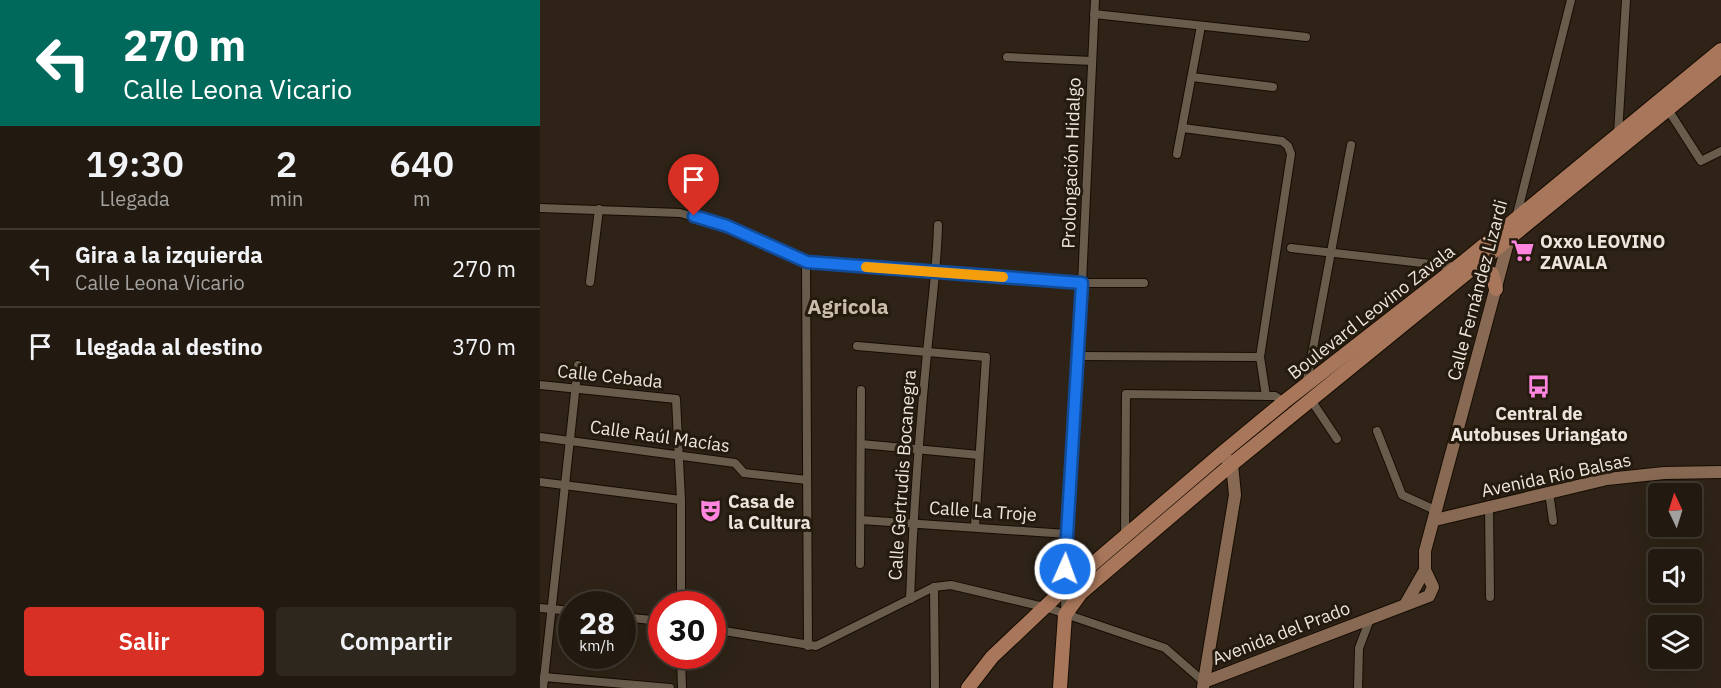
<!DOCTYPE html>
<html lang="es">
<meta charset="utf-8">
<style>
:root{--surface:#221a10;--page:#2e271e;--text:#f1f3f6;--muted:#a2a19f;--line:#3f3830;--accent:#d93025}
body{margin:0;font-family:"IBM Plex Sans",sans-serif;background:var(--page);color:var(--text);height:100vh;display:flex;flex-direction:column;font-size:22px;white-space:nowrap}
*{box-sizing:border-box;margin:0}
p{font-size:20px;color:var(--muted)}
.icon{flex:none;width:33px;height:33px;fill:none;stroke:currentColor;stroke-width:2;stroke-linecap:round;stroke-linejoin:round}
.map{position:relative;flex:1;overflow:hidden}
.details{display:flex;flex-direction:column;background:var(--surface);width:540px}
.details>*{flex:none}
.banner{background:#00695c;color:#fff;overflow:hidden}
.needle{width:39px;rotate:356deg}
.buttons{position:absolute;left:1108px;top:483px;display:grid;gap:12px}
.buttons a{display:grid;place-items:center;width:54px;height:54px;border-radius:6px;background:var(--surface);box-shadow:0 6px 24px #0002,0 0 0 2px var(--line);font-size:30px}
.speed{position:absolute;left:18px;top:591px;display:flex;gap:12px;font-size:30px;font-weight:700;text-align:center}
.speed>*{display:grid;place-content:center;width:78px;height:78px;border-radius:50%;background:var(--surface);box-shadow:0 6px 24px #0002,0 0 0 2px var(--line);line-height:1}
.speed small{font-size:15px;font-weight:400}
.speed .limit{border:9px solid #d22;background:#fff;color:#111}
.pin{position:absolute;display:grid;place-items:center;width:51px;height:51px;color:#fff;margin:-62px -26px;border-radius:50% 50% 50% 0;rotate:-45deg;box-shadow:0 0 6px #0007}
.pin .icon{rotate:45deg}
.me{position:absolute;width:66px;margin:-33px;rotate:2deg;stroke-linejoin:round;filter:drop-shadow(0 0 4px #0008)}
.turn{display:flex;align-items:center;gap:21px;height:126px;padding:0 24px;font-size:27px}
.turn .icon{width:78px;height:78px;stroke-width:2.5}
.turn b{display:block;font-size:42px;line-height:51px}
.eta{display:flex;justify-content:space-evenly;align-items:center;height:102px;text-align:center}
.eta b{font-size:36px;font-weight:600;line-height:42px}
.action{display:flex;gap:12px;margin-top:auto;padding:12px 24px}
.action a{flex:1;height:69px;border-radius:6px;background:var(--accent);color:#fff;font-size:24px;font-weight:600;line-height:69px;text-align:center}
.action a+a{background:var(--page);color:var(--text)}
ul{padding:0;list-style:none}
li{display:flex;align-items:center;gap:18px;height:78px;padding:0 24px;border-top:2px solid var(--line)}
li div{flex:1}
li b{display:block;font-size:22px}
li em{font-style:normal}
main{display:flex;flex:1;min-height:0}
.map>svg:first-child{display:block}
</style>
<main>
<section class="details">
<div class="banner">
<div class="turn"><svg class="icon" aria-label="left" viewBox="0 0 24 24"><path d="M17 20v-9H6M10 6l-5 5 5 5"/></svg><div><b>270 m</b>Calle Leona Vicario</div></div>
</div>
<div class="eta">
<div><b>19:30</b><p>Llegada</p></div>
<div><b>2</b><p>min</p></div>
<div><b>640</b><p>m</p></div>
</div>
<ul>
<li><svg class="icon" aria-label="left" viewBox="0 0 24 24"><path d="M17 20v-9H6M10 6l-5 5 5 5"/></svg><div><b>Gira a la izquierda</b><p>Calle Leona Vicario</p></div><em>270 m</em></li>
<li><svg class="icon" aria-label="arrive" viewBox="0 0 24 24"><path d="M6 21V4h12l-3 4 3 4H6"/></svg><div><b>Llegada al destino</b></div><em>370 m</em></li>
</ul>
<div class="action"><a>Salir</a><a>Compartir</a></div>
</section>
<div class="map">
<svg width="1181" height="688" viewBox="0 0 1181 688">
<rect width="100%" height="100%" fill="#2e2316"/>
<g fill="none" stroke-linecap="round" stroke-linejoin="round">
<defs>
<g id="street">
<path d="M 554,14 L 766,37"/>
<path d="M 467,57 L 552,61"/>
<path d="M 652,77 L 733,87"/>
<path d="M 1127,108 L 1161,161 L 1181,151"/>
<path d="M 643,128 L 742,141 L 748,146 L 751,154 L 720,357 L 726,396"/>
<path d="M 1078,134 L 1086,0"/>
<path d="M 637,154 L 661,26"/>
<path d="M 0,208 L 140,213 L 187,226 L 266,262 L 542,283 L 604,283"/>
<path d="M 976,218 L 1031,0"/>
<path d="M 751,248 L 917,267"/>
<path d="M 266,262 L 268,646"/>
<path d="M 50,282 L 59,209"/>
<path d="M 317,346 L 446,357 L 435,526"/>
<path d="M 538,356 L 720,357"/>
<path d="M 0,385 L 136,399 L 141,500 L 141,604"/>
<path d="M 766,386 L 811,145"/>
<path d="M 771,400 L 797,439"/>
<path d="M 837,431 L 862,495 L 897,511"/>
<path d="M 0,437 L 195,463 L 204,473 L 267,480"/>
<path d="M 321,444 L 439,455"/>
<path d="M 0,482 L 141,500"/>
<path d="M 1009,492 L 1013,521"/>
<path d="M 949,507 L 950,597"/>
<path d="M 321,520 L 527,534"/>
<path d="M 585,536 L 586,394 L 735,396 L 744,402"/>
<path d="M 320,564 L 321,390"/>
<path d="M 394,587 L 395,688"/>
<path d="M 370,599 C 373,517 379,435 387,353 C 391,310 397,268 398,225"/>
<path d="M 0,608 L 32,611"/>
<path d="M 525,611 L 527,534 L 542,283 L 555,0"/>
<path d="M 82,617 L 122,621"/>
<path d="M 172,629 L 276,646 L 394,587 L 411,585 L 508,608 L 625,648 L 664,682"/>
<path d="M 141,656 L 142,688"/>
<path d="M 4,677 L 130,688"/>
<path d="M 3,688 L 38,365"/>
<path d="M 818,688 L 819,648 L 830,619"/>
</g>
<g id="secondary">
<path d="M 895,520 L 1067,479 L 1124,473 L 1181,472"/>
<path d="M 865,605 L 885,570"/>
<path d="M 664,682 L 889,596 L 893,587 L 885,570 L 885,551 L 970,235"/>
<path d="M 663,687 L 695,495 L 692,464 L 681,454"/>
</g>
<g id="primary">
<path d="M 931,265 L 952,274 L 956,289"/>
<path d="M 428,688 L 452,657 L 527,586 L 681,454 L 744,402 L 926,260 L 1181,50"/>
<path d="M 520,688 L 525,615 L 541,593 L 692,464 L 1181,66"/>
</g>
</defs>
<!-- street casing -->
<use href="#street" stroke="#160c02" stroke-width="10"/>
<!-- secondary casing -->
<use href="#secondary" stroke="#160c02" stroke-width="14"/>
<!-- primary casing -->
<use href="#primary" stroke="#160c02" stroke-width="16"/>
<!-- street -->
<use href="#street" stroke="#695c4d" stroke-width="8"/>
<!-- secondary -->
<use href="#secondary" stroke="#886953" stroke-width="12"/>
<!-- primary -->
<use href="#primary" stroke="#a8765a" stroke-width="14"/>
</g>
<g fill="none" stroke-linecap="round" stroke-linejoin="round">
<defs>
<path id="route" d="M 154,216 L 187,226 L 267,262 L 542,283 L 525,569"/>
</defs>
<!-- route casing -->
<use href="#route" stroke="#114b97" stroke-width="15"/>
<!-- route -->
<use href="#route" stroke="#1a73e8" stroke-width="10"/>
<!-- slow -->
<path stroke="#f59e0b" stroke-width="10" d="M 326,267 L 463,277"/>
</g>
<!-- icons -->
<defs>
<symbol id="supermarket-bare" viewBox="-9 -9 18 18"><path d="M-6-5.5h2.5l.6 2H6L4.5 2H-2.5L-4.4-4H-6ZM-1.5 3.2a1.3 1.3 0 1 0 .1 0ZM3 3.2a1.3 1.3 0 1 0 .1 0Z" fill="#ff85de" stroke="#241a0d" stroke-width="2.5" paint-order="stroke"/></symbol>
<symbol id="bus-bare" viewBox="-9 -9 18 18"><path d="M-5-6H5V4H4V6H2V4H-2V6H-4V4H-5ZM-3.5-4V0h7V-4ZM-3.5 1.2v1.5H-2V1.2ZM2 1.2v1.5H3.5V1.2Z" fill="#ff85de" stroke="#241a0d" stroke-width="2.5" paint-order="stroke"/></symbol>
<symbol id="theatre-bare" viewBox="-9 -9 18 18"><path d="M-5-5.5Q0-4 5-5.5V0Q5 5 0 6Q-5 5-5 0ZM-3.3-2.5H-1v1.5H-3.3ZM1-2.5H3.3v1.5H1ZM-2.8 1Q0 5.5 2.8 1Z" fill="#ff85de" stroke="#241a0d" stroke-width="2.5" paint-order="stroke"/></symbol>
</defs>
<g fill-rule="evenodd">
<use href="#supermarket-bare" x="966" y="234" width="33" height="33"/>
<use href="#bus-bare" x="982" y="370" width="33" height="33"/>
<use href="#theatre-bare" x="154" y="494" width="33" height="33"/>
</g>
<g text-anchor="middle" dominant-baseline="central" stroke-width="6" stroke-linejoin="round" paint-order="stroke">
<!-- street labels -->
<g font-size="18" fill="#ede5dd" stroke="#241a0d">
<text transform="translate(531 163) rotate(-88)">Prolongación Hidalgo</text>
<text transform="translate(937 290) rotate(-75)">Calle Fernández Lizardi</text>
<text transform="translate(831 312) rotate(-38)">Boulevard Leovino Zavala</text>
<text transform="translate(70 376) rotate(6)">Calle Cebada</text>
<text transform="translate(120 436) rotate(8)">Calle Raúl Macías</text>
<text transform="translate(362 475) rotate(-86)">Calle Gertrudis Bocanegra</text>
<text transform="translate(1016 475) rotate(-12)">Avenida Río Balsas</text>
<text transform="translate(443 511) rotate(4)">Calle La Troje</text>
<text transform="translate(741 633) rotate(-21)">Avenida del Prado</text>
</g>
<!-- poi labels -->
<g font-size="18" font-weight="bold" fill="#ede5dd" stroke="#241a0d" text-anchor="start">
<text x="1000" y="241">Oxxo LEOVINO<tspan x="1000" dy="21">ZAVALA</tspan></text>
<text x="999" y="413" text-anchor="middle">Central de<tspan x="999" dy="21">Autobuses Uriangato</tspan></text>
<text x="188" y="501">Casa de<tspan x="188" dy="21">la Cultura</tspan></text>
</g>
<!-- quarter labels -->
<g font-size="21" font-weight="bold" fill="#cabcab" stroke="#241a0d">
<text x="308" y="306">Agricola</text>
</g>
</g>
</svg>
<div class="buttons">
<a><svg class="needle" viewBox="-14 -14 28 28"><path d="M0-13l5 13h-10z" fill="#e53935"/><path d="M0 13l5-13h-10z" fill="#a2a19f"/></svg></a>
<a><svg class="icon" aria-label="sound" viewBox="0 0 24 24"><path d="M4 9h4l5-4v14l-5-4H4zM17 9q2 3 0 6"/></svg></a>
<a><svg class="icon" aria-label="layers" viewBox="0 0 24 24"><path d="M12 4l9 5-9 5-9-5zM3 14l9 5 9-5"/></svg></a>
</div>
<div class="speed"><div>28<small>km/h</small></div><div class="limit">30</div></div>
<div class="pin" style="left:154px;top:216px;background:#d93025"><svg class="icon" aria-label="arrive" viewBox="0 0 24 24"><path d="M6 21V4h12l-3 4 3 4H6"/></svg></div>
<svg class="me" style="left:525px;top:569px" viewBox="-20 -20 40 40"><circle r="17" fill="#1a73e8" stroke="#fff" stroke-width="3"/><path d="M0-11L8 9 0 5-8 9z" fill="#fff"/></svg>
</div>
</main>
